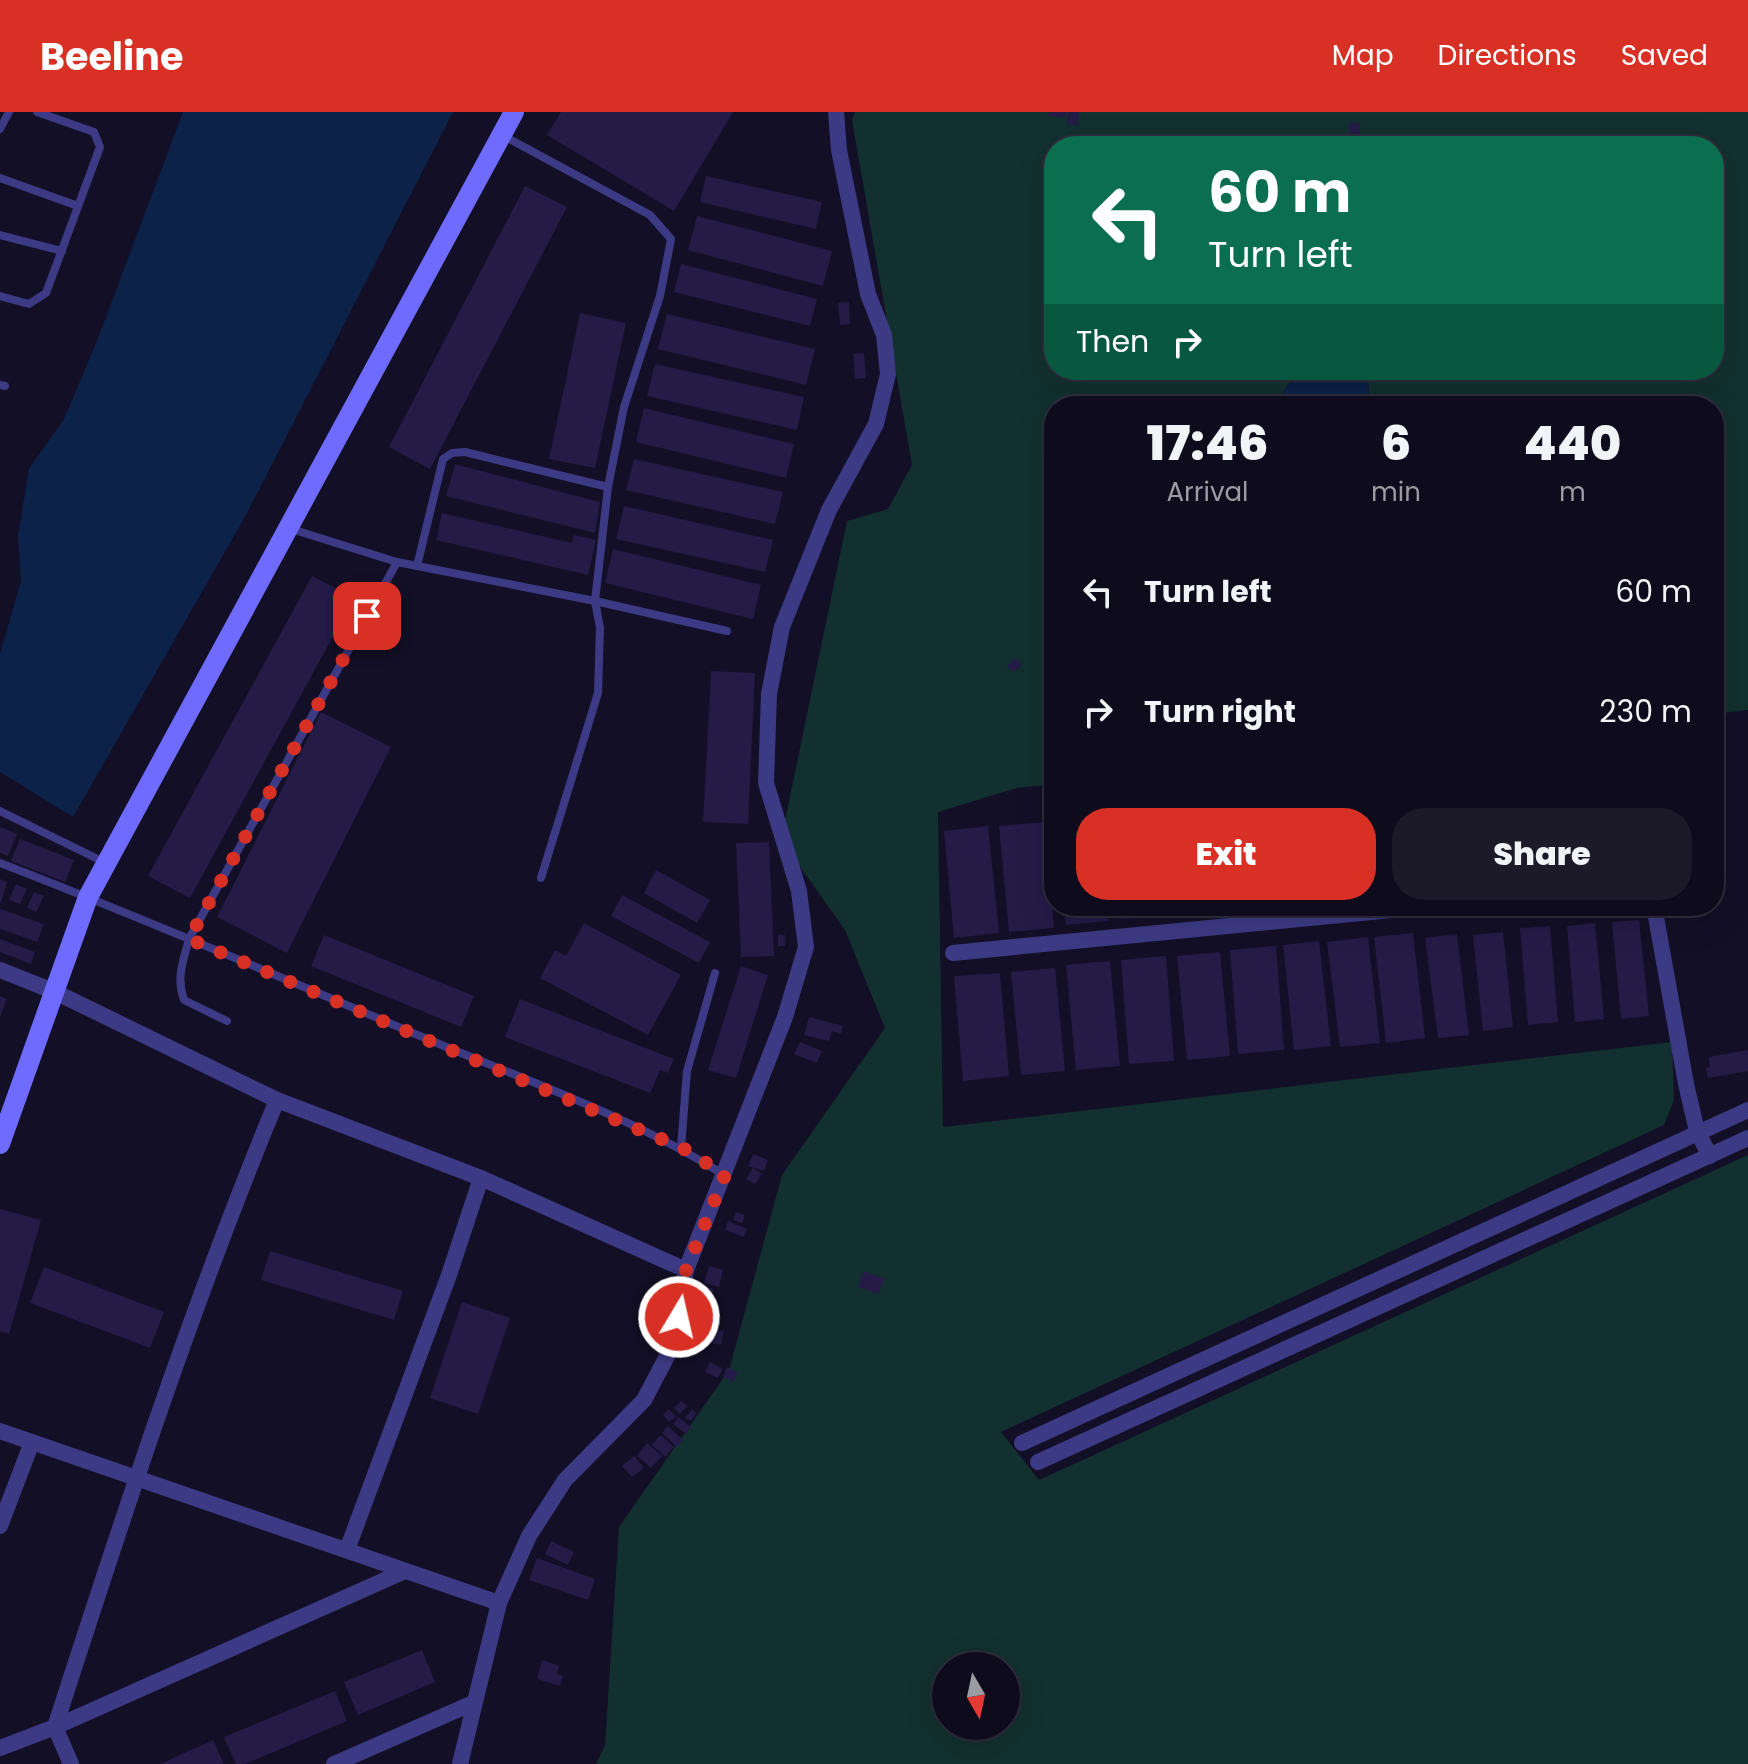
<!DOCTYPE html>
<style>
:root{--surface:#0e0b1c;--page:#1c1929;--text:#f1f3f6;--muted:#9b9ba3;--line:#2e2b3b;--accent:#d93025}
body{margin:0;font-family:Poppins,sans-serif;background:var(--page);color:var(--text);height:100vh;display:flex;flex-direction:column;font-size:30px;white-space:nowrap}
*{box-sizing:border-box;margin:0}
p{font-size:26px;color:var(--muted)}
.icon{flex:none;width:44px;height:44px;fill:none;stroke:currentColor;stroke-width:2;stroke-linecap:round;stroke-linejoin:round}
.map{position:relative;flex:1;overflow:hidden}
.sheet{position:absolute;left:1044px;top:284px;width:680px;height:520px;display:flex;flex-direction:column;background:var(--surface);border-radius:32px;box-shadow:0 8px 32px #0002,0 0 0 2px var(--line)}
.sheet>*{flex:none}
.top-card{position:absolute;left:1044px;top:24px;width:680px;height:244px;border-radius:32px;box-shadow:0 8px 32px #0002,0 0 0 2px var(--line);background:#0b6e4f;color:#fff;overflow:hidden}
.needle{width:52px;rotate:171deg}
.buttons{position:absolute;left:932px;top:1540px;display:grid;gap:16px}
.buttons a{display:grid;place-items:center;width:88px;height:88px;border-radius:50%;background:var(--surface);box-shadow:0 8px 32px #0002,0 0 0 2px var(--line);font-size:40px}
.pin{position:absolute;display:grid;place-items:center;width:68px;height:68px;color:#fff;margin:-34px;border-radius:16px;box-shadow:0 4px 12px #0006}
.me{position:absolute;width:88px;margin:-44px;rotate:9deg;stroke-linejoin:round;filter:drop-shadow(0 0 6px #0008)}
.turn{display:flex;align-items:center;gap:28px;height:168px;padding:0 32px;font-size:36px}
.turn .icon{width:104px;height:104px;stroke-width:2.5}
.turn b{display:block;font-size:56px;line-height:68px}
.then{display:flex;align-items:center;height:76px;padding:0 32px;background:#0003;gap:16px;font-size:30px}
.eta{display:flex;justify-content:space-evenly;align-items:center;height:136px;text-align:center}
.eta b{font-size:48px;font-weight:800;line-height:56px}
.button{display:flex;gap:16px;margin-top:auto;padding:16px 32px}
.button a{flex:1;height:92px;border-radius:32px;background:var(--accent);color:#fff;font-size:32px;font-weight:800;line-height:92px;text-align:center}
.button a+a{background:var(--page);color:var(--text)}
ul{padding:0;list-style:none}
li{display:flex;align-items:center;gap:24px;height:120px;padding:0 32px}
li div{flex:1}
li b{display:block;font-size:30px}
li em{font-style:normal}
header{display:flex;align-items:center;gap:48px;box-sizing:border-box;height:112px;padding:0 40px;background:var(--accent);color:#fff}
header strong{font-size:38px}
nav{display:flex;gap:44px;margin-inline-start:auto;font-size:28px}
.map>svg:first-child{display:block}
</style>
<header>
<strong>Beeline</strong>
<nav><a>Map</a><a>Directions</a><a>Saved</a></nav>
</header>
<div class="map">
<svg width="1748" height="1652" viewBox="0 0 1748 1652">
<rect width="100%" height="100%" fill="#130f26"/>
<!-- green -->
<path fill="#12302f" fill-rule="evenodd" d="M 855,0 L 1748,0 L 1748,598 L 1714,602 L 1714,294 L 1369,294 L 1368,263 L 1360,258 L 1714,258 L 1714,34 L 1054,34 L 1054,258 L 1301,258 L 1285,277 L 1278,294 L 1054,294 L 1054,672 L 1017,676 L 938,700 L 943,1015 L 1672,930 L 1674,988 L 1664,1013 L 1001,1320 L 1039,1368 L 1748,1043 L 1748,1652 L 596,1652 L 605,1633 L 619,1415 L 729,1258 L 782,1063 L 885,916 L 845,818 L 781,728 L 847,409 L 888,397 L 912,353 L 852,8 ZM 946,1554 L 1006,1554 L 1006,1614 L 946,1614 Z"/>
<!-- water -->
<g fill="#0c2248">
<path d="M 183,0 L 453,0 L 246,403 L 73,705 L 0,660 L 0,542 L 21,469 L 18,424 L 29,357 L 64,307 L 97,229 Z"/>
<path d="M 1301,258 L 1360,258 L 1368,262 L 1369,294 L 1278,294 L 1285,277 Z"/>
</g>
<!-- building -->
<g fill="#241b47">
<path d="M 561,0 L 733,0 L 674,99 L 547,23 Z"/>
<path d="M 1049,0 L 1066,0 L 1066,5 L 1048,4 Z"/>
<path d="M 1068,0 L 1079,0 L 1078,13 L 1067,12 Z"/>
<path d="M 1349,11 L 1359,11 L 1360,29 L 1349,29 Z"/>
<path d="M 706,64 L 822,90 L 816,117 L 700,90 Z"/>
<path d="M 525,74 L 567,95 L 430,357 L 389,335 Z"/>
<path d="M 697,104 L 832,139 L 823,174 L 688,138 Z"/>
<path d="M 681,152 L 817,187 L 810,214 L 674,180 Z"/>
<path d="M 849,190 L 850,212 L 840,213 L 838,191 Z"/>
<path d="M 580,201 L 626,211 L 595,356 L 549,347 Z"/>
<path d="M 667,202 L 815,237 L 806,273 L 658,237 Z"/>
<path d="M 864,241 L 866,266 L 855,267 L 853,242 Z"/>
<path d="M 655,252 L 804,285 L 797,318 L 647,284 Z"/>
<path d="M 644,296 L 794,332 L 786,366 L 636,330 Z"/>
<path d="M 634,347 L 783,380 L 775,412 L 626,378 Z"/>
<path d="M 455,352 L 600,390 L 595,421 L 446,384 Z"/>
<path d="M 624,394 L 773,428 L 765,460 L 616,427 Z"/>
<path d="M 442,401 L 572,431 L 574,423 L 596,428 L 588,463 L 436,428 Z"/>
<path d="M 613,437 L 761,473 L 753,507 L 605,471 Z"/>
<path d="M 312,464 L 354,486 L 190,786 L 148,764 Z"/>
<path d="M 1015,546 L 1022,553 L 1014,560 L 1007,554 Z"/>
<path d="M 711,559 L 755,561 L 748,712 L 703,710 Z"/>
<path d="M 321,600 L 391,635 L 287,841 L 217,805 Z"/>
<path d="M 1044,710 L 1054,816 L 1009,820 L 999,714 Z"/>
<path d="M 988,714 L 999,821 L 954,826 L 944,719 Z"/>
<path d="M 0,715 L 17,722 L 8,744 L 0,741 Z"/>
<path d="M 20,727 L 74,748 L 65,770 L 11,749 Z"/>
<path d="M 769,730 L 774,844 L 741,845 L 736,731 Z"/>
<path d="M 656,758 L 710,788 L 697,811 L 644,781 Z"/>
<path d="M 0,767 L 7,770 L 1,790 L 0,790 Z"/>
<path d="M 16,772 L 27,777 L 20,792 L 9,788 Z"/>
<path d="M 34,780 L 44,784 L 36,800 L 27,796 Z"/>
<path d="M 622,783 L 710,830 L 699,851 L 611,804 Z"/>
<path d="M 1064,794 L 1106,794 L 1108,809 L 1066,813 Z"/>
<path d="M 1118,794 L 1163,794 L 1164,804 L 1119,807 Z"/>
<path d="M 1176,794 L 1218,794 L 1219,798 L 1177,802 Z"/>
<path d="M 0,797 L 44,812 L 37,830 L 0,817 Z"/>
<path d="M 1639,808 L 1649,904 L 1621,907 L 1612,810 Z"/>
<path d="M 584,811 L 681,863 L 648,923 L 540,866 L 555,838 L 566,844 Z"/>
<path d="M 1595,811 L 1604,907 L 1575,910 L 1567,814 Z"/>
<path d="M 1550,814 L 1558,910 L 1528,913 L 1520,816 Z"/>
<path d="M 1503,820 L 1513,915 L 1483,919 L 1473,823 Z"/>
<path d="M 1413,821 L 1425,926 L 1386,931 L 1374,825 Z"/>
<path d="M 1457,822 L 1469,923 L 1438,926 L 1425,826 Z"/>
<path d="M 324,823 L 474,884 L 461,915 L 311,854 Z"/>
<rect x="778" y="823" width="7" height="11"/>
<path d="M 1368,825 L 1380,931 L 1340,935 L 1327,830 Z"/>
<path d="M 0,827 L 35,840 L 31,852 L 0,840 Z"/>
<path d="M 1319,829 L 1331,934 L 1294,938 L 1283,833 Z"/>
<path d="M 1276,834 L 1284,938 L 1238,942 L 1230,838 Z"/>
<path d="M 1220,840 L 1230,944 L 1187,948 L 1177,844 Z"/>
<path d="M 1166,844 L 1174,949 L 1129,952 L 1121,848 Z"/>
<path d="M 1110,849 L 1120,954 L 1076,958 L 1066,853 Z"/>
<path d="M 741,854 L 768,863 L 736,966 L 708,958 Z"/>
<path d="M 1055,856 L 1065,959 L 1021,963 L 1011,860 Z"/>
<path d="M 1000,861 L 1009,964 L 963,969 L 954,864 Z"/>
<path d="M 0,884 L 7,887 L 0,905 Z"/>
<path d="M 520,887 L 674,947 L 668,961 L 660,958 L 650,981 L 505,925 Z"/>
<path d="M 809,905 L 843,914 L 841,922 L 832,919 L 829,929 L 804,923 Z"/>
<path d="M 800,930 L 822,939 L 817,951 L 794,942 Z"/>
<path d="M 1748,938 L 1748,959 L 1708,966 L 1706,956 L 1710,955 L 1709,945 Z"/>
<path d="M 753,1042 L 768,1048 L 764,1059 L 748,1054 Z"/>
<path d="M 753,1056 L 762,1062 L 755,1072 L 746,1067 Z"/>
<path d="M 0,1097 L 41,1108 L 9,1222 L 0,1219 Z"/>
<path d="M 736,1100 L 745,1103 L 742,1111 L 733,1108 Z"/>
<path d="M 728,1109 L 747,1117 L 744,1125 L 725,1118 Z"/>
<path d="M 270,1139 L 403,1179 L 394,1208 L 261,1168 Z"/>
<path d="M 709,1154 L 723,1158 L 719,1175 L 704,1171 Z"/>
<path d="M 44,1155 L 164,1200 L 150,1236 L 30,1191 Z"/>
<path d="M 863,1159 L 884,1166 L 879,1182 L 858,1175 Z"/>
<path d="M 703,1174 L 714,1177 L 710,1191 L 699,1188 Z"/>
<path d="M 462,1190 L 510,1206 L 478,1302 L 430,1286 Z"/>
<path d="M 701,1191 L 713,1194 L 711,1202 L 720,1205 L 718,1214 L 697,1209 Z"/>
<path d="M 698,1213 L 724,1219 L 721,1233 L 694,1227 Z"/>
<path d="M 710,1250 L 723,1257 L 718,1266 L 705,1260 Z"/>
<path d="M 727,1255 L 738,1260 L 733,1270 L 723,1265 Z"/>
<path d="M 681,1289 L 687,1294 L 680,1302 L 674,1296 Z"/>
<path d="M 669,1297 L 676,1305 L 669,1310 L 663,1303 Z"/>
<path d="M 692,1297 L 697,1301 L 691,1309 L 685,1306 Z"/>
<path d="M 678,1305 L 691,1315 L 686,1322 L 673,1312 Z"/>
<path d="M 668,1314 L 683,1328 L 677,1335 L 662,1321 Z"/>
<path d="M 660,1323 L 674,1335 L 665,1345 L 652,1333 Z"/>
<path d="M 647,1331 L 662,1344 L 651,1356 L 637,1344 Z"/>
<path d="M 634,1344 L 644,1356 L 632,1365 L 622,1354 Z"/>
<path d="M 551,1429 L 574,1440 L 568,1453 L 545,1442 Z"/>
<path d="M 537,1446 L 595,1467 L 588,1488 L 529,1468 Z"/>
<path d="M 422,1538 L 435,1570 L 358,1603 L 344,1570 Z"/>
<path d="M 542,1548 L 559,1554 L 557,1562 L 563,1564 L 560,1574 L 537,1567 Z"/>
<path d="M 335,1579 L 347,1609 L 245,1652 L 236,1652 L 224,1625 Z"/>
<path d="M 213,1628 L 224,1652 L 160,1652 Z"/>
</g>
<g fill="none" stroke-linecap="round" stroke-linejoin="round">
<!-- lane -->
<g stroke="#3d3a85" stroke-width="8">
<path d="M 0,17 L 9,0"/>
<path d="M 502,23 L 650,103 L 671,127 L 660,184 L 624,295 L 608,375 L 595,489 L 600,516 L 598,581 L 541,766"/>
<path d="M 0,66 L 78,94"/>
<path d="M 0,123 L 62,139"/>
<path d="M 0,184 L 29,192 L 46,181 L 100,35 L 94,20 L 37,0"/>
<path d="M 0,273 L 5,274"/>
<path d="M 288,416 L 397,450 L 595,489 L 727,519"/>
<path d="M 417,454 L 443,347 L 452,341 L 465,340 L 608,375"/>
<path d="M 0,699 L 106,751"/>
<path d="M 0,751 C 146,807 289,869 432,929 C 530,970 634,1006 724,1063"/>
<path d="M 227,909 L 184,888 C 176,866 183,849 189,827 L 397,450"/>
<path d="M 681,1035 L 687,959 L 715,861"/>
</g>
<!-- street -->
<g stroke="#3d3a85" stroke-width="16">
<path d="M 1654,794 L 1686,972 L 1697,1019 L 1710,1044"/>
<path d="M 953,841 L 1433,794"/>
<path d="M 0,858 L 53,879 L 277,988 L 481,1066 L 686,1158 L 675,1229 L 644,1288 L 565,1368 L 529,1424 L 499,1491 L 460,1652"/>
<path d="M 686,1158 L 785,905 L 806,835 L 799,779 L 766,671 L 769,582 L 782,515 L 829,398 L 876,312 L 888,262 L 884,223 L 868,182 L 839,38 L 836,0"/>
<path d="M 0,1319 L 499,1491"/>
<path d="M 1022,1331 L 1748,998"/>
<path d="M 1038,1350 L 1748,1026"/>
<path d="M 0,1414 L 32,1330"/>
<path d="M 347,1438 L 449,1163 L 481,1066"/>
<path d="M 0,1636 L 55,1615 L 405,1459"/>
<path d="M 71,1652 L 55,1615 C 123,1404 192,1193 277,988"/>
<path d="M 334,1652 L 473,1591"/>
</g>
<!-- secondary -->
<path stroke="#6f6bff" stroke-width="20" d="M 0,1032 L 88,785 L 514,0"/>
</g>
<g fill="none" stroke-linecap="round" stroke-linejoin="round">
<!-- route -->
<path stroke="#d93025" stroke-width="14" stroke-dasharray="0 25.2" d="M 367,504 L 189,827 L 654,1024 L 681,1035 L 725,1063 L 686,1158 L 679,1205"/>
</g>
</svg>
<div class="buttons">
<a><svg class="needle" viewBox="-14 -14 28 28"><path d="M0-13l5 13h-10z" fill="#e53935"/><path d="M0 13l5-13h-10z" fill="#9b9ba3"/></svg></a>
</div>
<div class="pin" style="left:367px;top:504px;background:#d93025"><svg class="icon" aria-label="arrive" viewBox="0 0 24 24"><path d="M6 21V4h12l-3 4 3 4H6"/></svg></div>
<svg class="me" style="left:679px;top:1205px" viewBox="-20 -20 40 40"><circle r="17" fill="#d93025" stroke="#fff" stroke-width="3"/><path d="M0-11L8 9 0 5-8 9z" fill="#fff"/></svg>
<div class="top-card">
<div class="turn"><svg class="icon" aria-label="left" viewBox="0 0 24 24"><path d="M17 20v-9H6M10 6l-5 5 5 5"/></svg><div><b>60 m</b>Turn left</div></div>
<div class="then">Then<svg class="icon" aria-label="right" viewBox="0 0 24 24"><path d="M7 20v-9h11M14 6l5 5-5 5"/></svg></div>
</div>
<section class="sheet">
<div class="eta">
<div><b>17:46</b><p>Arrival</p></div>
<div><b>6</b><p>min</p></div>
<div><b>440</b><p>m</p></div>
</div>
<ul>
<li><svg class="icon" aria-label="left" viewBox="0 0 24 24"><path d="M17 20v-9H6M10 6l-5 5 5 5"/></svg><div><b>Turn left</b></div><em>60 m</em></li>
<li><svg class="icon" aria-label="right" viewBox="0 0 24 24"><path d="M7 20v-9h11M14 6l5 5-5 5"/></svg><div><b>Turn right</b></div><em>230 m</em></li>
</ul>
<div class="button"><a>Exit</a><a>Share</a></div>
</section>
</div>
